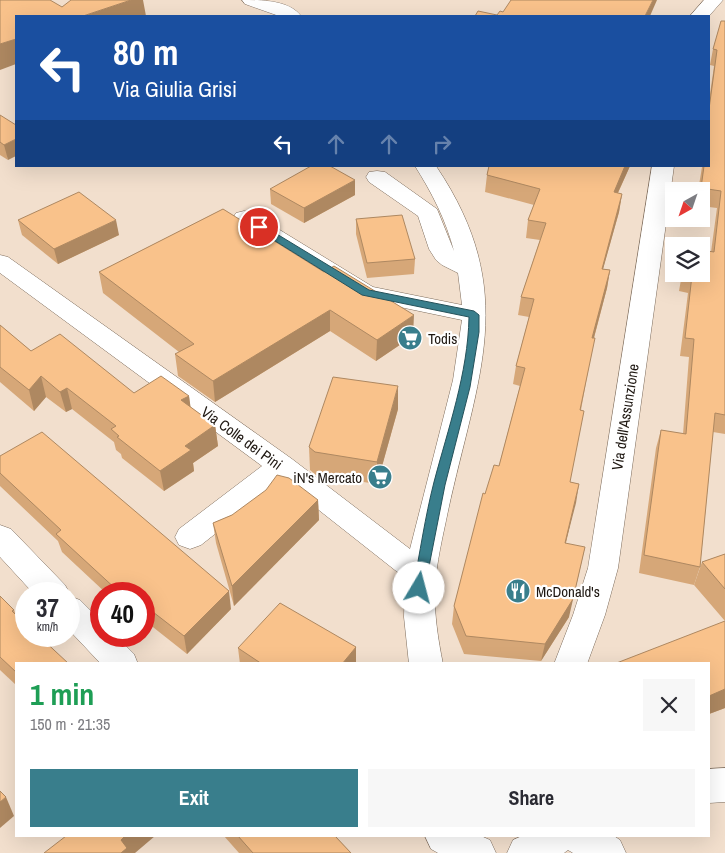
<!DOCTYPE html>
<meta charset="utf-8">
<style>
:root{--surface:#fff;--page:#f7f7f7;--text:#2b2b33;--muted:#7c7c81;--accent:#397e8c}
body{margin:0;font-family:"Archivo Narrow",sans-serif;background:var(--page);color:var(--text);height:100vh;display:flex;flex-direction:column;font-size:19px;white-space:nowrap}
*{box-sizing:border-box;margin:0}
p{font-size:16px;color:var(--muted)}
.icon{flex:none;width:28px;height:28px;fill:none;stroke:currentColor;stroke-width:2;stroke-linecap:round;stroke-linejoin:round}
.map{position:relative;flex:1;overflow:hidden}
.sheet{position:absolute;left:15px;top:662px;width:695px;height:175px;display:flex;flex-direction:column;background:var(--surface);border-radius:0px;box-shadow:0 5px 20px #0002}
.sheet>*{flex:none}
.banner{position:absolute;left:15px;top:15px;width:695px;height:152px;border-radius:0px;box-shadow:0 5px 20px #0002;background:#1a4fa0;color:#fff;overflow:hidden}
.needle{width:32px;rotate:220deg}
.fabs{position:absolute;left:665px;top:182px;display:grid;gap:10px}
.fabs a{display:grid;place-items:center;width:45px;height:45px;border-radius:0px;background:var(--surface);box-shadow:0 5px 20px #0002;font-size:25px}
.speed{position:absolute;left:15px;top:582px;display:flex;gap:10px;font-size:25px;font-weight:700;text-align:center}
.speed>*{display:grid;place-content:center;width:65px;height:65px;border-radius:50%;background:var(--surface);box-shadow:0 5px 20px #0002;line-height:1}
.speed small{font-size:12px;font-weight:400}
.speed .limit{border:8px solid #d22;background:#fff;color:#111}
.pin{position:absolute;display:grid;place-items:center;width:42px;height:42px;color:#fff;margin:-21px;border:2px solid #fff;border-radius:50%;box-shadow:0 1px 5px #0007}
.me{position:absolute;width:55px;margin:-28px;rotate:8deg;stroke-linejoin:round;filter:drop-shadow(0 0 4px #0008)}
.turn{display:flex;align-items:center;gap:18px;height:105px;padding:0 15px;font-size:22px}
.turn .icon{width:65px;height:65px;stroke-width:2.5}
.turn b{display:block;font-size:35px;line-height:42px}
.lanes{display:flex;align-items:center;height:48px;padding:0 15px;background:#0003;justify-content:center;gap:25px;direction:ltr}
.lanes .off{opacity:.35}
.round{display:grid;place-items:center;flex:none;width:52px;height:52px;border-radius:0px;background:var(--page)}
.summary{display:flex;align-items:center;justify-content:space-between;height:85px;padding:0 15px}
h1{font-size:30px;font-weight:700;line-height:38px;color:#1e9e55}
.primary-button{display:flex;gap:10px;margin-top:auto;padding:10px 15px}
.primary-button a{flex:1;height:58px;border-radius:0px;background:var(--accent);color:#fff;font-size:20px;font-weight:700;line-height:58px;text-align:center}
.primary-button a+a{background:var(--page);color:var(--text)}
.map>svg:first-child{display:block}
</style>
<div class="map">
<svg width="725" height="853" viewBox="0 0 725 853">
<rect width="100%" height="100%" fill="#f2dfcd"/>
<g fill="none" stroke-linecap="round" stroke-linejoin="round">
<defs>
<g id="minor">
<path d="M 242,0 C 261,0 289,0 301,16 L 279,16 L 245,4 Z"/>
<path d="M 704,0 L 723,0 L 709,16 L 690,16 Z"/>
<path d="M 415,166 L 436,166 C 521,292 477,377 448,511 C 443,536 436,563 435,589 C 434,614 438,639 443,664 L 409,664 L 404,617 L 405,578 L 282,481 L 201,545 L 190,549 L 179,545 L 175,537 L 179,529 L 262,466 L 0,273 L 0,255 L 8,257 L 292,459 L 410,549 L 453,380 L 462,320 L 357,298 L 236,223 L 233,218 L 236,213 L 244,211 L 252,213 L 373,287 L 462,305 L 458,273 L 442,265 L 436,260 L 429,249 L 418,216 L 369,182 L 366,177 L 369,172 L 377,171 L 385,172 L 437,209 L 454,251 C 446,220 432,193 415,166 Z"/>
<path d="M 652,166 L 674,166 L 618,568 L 605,615 L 587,664 L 554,664 L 573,615 L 588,568 Z"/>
<path d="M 0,525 L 11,529 L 65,585 L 70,594 L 69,596 L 69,594 L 34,594 L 0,557 Z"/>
<path d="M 69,596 L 80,600 L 101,621 L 101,636 L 116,636 L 134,654 L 138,664 L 101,664 L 69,630 Z"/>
<path d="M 725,768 L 725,802 L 709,803 L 709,769 Z"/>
<path d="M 425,836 L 481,836 L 490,840 L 496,853 L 438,853 L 431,849 Z"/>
<path d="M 522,836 L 614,836 L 620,840 L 626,853 L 573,853 L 568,850 L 564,853 L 507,853 L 513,840 Z"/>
</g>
</defs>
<!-- minor casing -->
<use href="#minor" stroke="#7d6c5c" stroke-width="1"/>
<!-- minor -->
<use href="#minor" fill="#fff" fill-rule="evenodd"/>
</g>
<!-- wall -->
<g fill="#d6a778">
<path d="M 725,21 L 725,434 L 713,432 L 700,567 L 694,585 L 639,573 L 656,448 L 661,430 L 683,434 L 689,357 L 680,356 L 688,293 L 679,291 L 682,274 L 701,274 L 711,252 L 717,208 L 701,206 L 701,191 L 698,191 L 702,167 L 697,167 L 709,166 L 709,101 L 714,66 L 710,65 L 713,49 Z"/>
<path d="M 0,115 L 8,160 L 0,155 Z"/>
<path d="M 489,166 L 630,166 L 618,193 L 622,194 L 619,212 L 603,269 L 610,270 L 607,288 L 594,338 L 581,410 L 570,482 L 579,484 L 566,543 L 569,617 L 541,661 L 464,654 L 452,624 L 454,606 L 485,494 L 499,466 L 520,386 L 513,384 L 516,366 L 529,317 L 518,315 L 521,297 L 540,240 L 526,238 L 528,220 L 534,205 L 485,192 L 487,175 Z"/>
<path d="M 270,189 L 355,195 L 304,223 L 271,204 Z"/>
<path d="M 223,209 L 413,336 L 376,361 L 330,331 L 215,402 L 178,376 L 175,354 L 179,352 L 103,293 L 99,272 Z"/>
<path d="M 356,219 L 415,259 L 414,274 L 367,278 L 356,234 Z"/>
<path d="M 18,220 L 119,235 L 58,264 L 22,235 Z"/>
<path d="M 0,325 L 31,351 L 134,393 L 189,396 L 190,407 L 215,425 L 218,446 L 193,463 L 194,471 L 164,491 L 122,458 L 121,454 L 116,450 L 114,442 L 72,409 L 66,412 L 46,397 L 34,411 L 0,382 Z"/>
<path d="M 398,409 L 377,484 L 316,475 L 310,470 L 309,447 Z"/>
<path d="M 0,456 L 231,609 L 187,654 L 144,620 L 144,594 L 107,594 L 62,552 L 58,541 L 0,486 Z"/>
<path d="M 318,500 L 319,520 L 234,606 L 216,543 L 213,523 L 232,515 Z"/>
<path d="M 725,554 L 725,708 L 709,714 L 709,664 L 725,621 L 694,585 L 702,562 Z"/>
<path d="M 0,596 L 14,610 L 16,615 L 16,685 L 0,670 Z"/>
<path d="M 356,647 L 356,662 L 355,664 L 240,664 L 238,648 Z"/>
<path d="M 224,836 L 335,836 L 351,853 L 239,853 Z"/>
</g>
<!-- shaded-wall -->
<g fill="#ae8861">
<path d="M 131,0 L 143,0 L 146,16 L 83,16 Z"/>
<path d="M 653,0 L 657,0 L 650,16 L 645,16 Z"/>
<path d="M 16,39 L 16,64 L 0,70 L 0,44 Z"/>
<path d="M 16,139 L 16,156 L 8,160 L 4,145 Z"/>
<path d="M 625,166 L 630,166 L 610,210 L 614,192 Z"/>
<path d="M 355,180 L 355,195 L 304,223 L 304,208 Z"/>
<path d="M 622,194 L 619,212 L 598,287 L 602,269 Z"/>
<path d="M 116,220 L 119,235 L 58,264 L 54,249 Z"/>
<path d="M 610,270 L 607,288 L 589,356 L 592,338 Z"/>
<path d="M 330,310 L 330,331 L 215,402 L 213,381 Z"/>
<path d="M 414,315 L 413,336 L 376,361 L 377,340 Z"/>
<path d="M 41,376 L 46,397 L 34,411 L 29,390 Z"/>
<path d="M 398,386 L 398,409 L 377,484 L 377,462 Z"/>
<path d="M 67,388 L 72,409 L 66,412 L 60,392 Z"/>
<path d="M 189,396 L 192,417 L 181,400 Z"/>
<path d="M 215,425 L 218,446 L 193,463 L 194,471 L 164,491 L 160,471 L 185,446 Z"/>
<path d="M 579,484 L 576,503 L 561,561 L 565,543 Z"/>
<path d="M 318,500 L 319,520 L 234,606 L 232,586 Z"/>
<path d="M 585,547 L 569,617 L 541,661 L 545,644 Z"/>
<path d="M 122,588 L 124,594 L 119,594 L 118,591 Z"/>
<path d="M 229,591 L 231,609 L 187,654 L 184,636 Z"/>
<path d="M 356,647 L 356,662 L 355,664 L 342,664 Z"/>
<path d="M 725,689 L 725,708 L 709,714 L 709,696 Z"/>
<path d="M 6,797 L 14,816 L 0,828 L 0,802 Z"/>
<path d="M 125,836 L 155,836 L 135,853 L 121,853 L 121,840 Z"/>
</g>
<!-- building -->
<g fill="#f9c28b" stroke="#ae8861">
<path d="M 0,0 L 50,0 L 62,7 L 71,0 L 131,0 L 83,16 L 16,16 L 16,39 L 0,44 Z"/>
<path d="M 511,0 L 653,0 L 645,16 L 475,16 L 478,11 L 497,15 L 500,11 L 503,12 Z"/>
<path d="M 721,21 L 725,21 L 725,415 L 715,413 L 700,567 L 644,555 L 661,430 L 686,434 L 694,339 L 685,338 L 692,275 L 686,274 L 701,274 L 701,250 L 714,252 L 721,191 L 701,188 L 704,166 L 709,166 L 709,109 L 717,50 L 713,49 Z"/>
<path d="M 0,115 L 16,125 L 16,139 L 4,145 L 0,142 Z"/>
<path d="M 311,166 L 330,166 L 355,180 L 304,208 L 270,189 Z"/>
<path d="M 489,166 L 625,166 L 614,192 L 622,194 L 602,269 L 610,270 L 592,338 L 595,338 L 580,410 L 584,411 L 570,482 L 579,484 L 565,543 L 585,547 L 573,599 L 545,644 L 466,636 L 454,606 L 483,493 L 485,494 L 494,465 L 499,466 L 525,368 L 516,366 L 534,299 L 521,297 L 546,223 L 528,220 L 540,189 L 487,175 Z"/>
<path d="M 79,192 L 116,220 L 54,249 L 18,220 Z"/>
<path d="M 223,209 L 324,272 L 334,266 L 414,315 L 377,340 L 330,310 L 213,381 L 175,354 L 194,344 L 99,272 Z"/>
<path d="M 402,215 L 415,259 L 367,263 L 356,219 Z"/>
<path d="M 0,325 L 31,351 L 60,334 L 134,393 L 161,376 L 189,396 L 181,400 L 215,425 L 185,446 L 191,450 L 160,471 L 117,437 L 119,436 L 111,429 L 116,426 L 67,388 L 60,392 L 41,376 L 29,390 L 0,367 Z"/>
<path d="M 333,377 L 398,386 L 377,462 L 315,452 L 309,447 Z"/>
<path d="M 42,432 L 229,591 L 184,636 L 144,605 L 144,594 L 130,594 L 122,588 L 118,591 L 56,534 L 61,530 L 0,473 L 0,456 Z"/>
<path d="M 277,475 L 289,478 L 318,500 L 232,586 L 213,523 L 232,515 L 266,490 Z"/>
<path d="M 725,554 L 725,589 L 702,562 Z"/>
<path d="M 0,596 L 14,610 L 12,611 L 26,625 L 26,636 L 39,636 L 69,664 L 16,664 L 16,672 L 0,657 Z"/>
<path d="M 280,603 L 356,647 L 342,664 L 262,664 L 238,648 Z"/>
<path d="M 725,621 L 725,689 L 709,696 L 709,664 L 614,664 Z"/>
<path d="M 0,791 L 6,797 L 0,802 Z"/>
<path d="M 66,836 L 125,836 L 121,840 L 127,848 L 121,853 L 44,853 Z"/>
<path d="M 238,836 L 335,836 L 351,853 L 253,853 Z"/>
</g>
<!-- route -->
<path fill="#397e8c" stroke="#25525b" d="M 256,225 L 262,225 L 369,290 L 474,311 L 479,315 L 479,332 L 470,387 L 445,485 L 424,592 L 419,593 L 413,588 C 420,553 425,517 434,482 C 448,429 468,373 469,317 L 362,295 L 256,229 Z"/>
<!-- icons -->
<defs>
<symbol id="supermarket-disc" viewBox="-11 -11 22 22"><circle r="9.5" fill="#397e8c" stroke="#fff"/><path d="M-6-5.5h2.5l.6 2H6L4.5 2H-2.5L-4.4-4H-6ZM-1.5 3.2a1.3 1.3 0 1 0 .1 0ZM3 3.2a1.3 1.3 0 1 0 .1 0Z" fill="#fff"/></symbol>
<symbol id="restaurant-disc" viewBox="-11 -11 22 22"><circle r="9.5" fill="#397e8c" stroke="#fff"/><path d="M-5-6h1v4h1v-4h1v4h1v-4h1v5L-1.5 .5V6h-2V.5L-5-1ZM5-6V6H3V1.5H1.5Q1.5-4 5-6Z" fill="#fff"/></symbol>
</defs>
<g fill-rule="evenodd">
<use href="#supermarket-disc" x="396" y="324" width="28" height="28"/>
<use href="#supermarket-disc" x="366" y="463" width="28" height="28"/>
<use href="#restaurant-disc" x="504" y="577" width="28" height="28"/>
</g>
<g text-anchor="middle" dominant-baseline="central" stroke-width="4.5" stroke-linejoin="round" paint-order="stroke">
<!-- poi labels -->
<g font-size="15" fill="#1e1711" stroke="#fff" text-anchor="start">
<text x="428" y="338">Todis</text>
<text x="362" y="477" text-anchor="end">iN's Mercato</text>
<text x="536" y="591">McDonald's</text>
</g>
<!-- street labels -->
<g font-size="15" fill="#1e1711" stroke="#fff">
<text transform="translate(625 417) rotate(-81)">Via dell'Assunzione</text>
<text transform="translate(242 438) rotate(36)">Via Colle dei Pini</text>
</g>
</g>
</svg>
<div class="fabs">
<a><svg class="needle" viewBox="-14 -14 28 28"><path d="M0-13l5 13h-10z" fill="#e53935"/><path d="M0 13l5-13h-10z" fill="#7c7c81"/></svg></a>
<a><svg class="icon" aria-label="layers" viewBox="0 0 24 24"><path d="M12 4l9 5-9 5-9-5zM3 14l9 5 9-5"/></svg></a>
</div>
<div class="speed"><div>37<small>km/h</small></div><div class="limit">40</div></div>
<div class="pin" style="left:259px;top:227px;background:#d93025"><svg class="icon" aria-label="arrive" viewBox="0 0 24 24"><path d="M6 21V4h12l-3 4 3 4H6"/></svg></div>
<svg class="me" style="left:419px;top:588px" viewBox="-20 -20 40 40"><circle r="19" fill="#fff"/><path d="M0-13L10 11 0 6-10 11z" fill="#397e8c"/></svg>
<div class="banner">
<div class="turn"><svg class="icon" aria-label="left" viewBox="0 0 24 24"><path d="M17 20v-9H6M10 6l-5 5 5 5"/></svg><div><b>80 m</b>Via Giulia Grisi</div></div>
<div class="lanes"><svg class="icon" aria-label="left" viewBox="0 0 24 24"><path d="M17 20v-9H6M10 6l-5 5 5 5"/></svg><svg class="icon off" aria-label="ahead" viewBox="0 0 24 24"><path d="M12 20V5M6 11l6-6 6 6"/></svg><svg class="icon off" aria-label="ahead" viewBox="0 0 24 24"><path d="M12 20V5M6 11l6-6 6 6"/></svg><svg class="icon off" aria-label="right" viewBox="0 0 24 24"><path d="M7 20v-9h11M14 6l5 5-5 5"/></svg></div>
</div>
<section class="sheet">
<div class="summary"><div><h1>1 min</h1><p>150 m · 21:35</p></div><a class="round"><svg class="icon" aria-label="close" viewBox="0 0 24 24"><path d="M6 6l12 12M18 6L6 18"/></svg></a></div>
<div class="primary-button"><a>Exit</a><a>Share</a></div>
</section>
</div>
